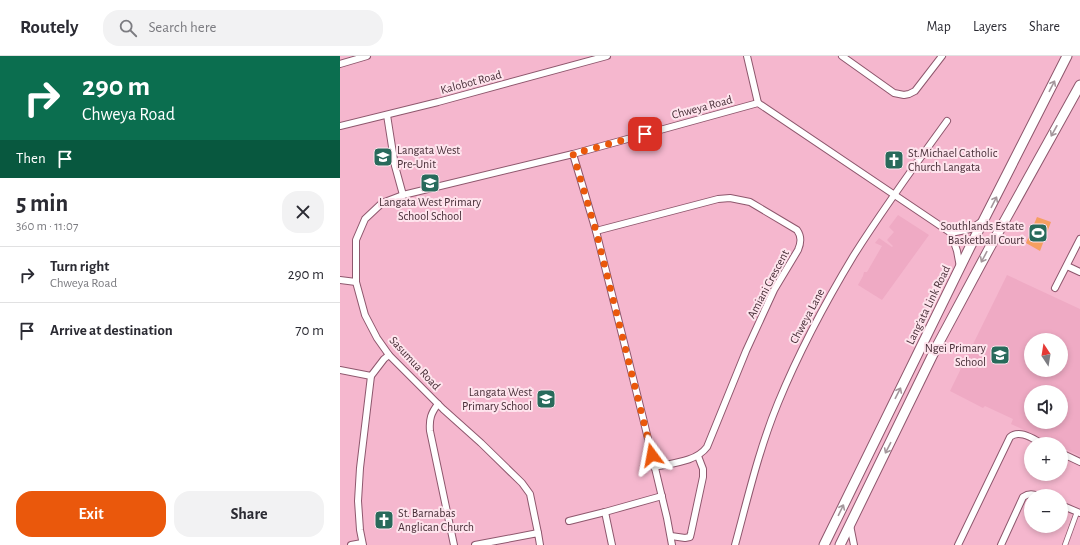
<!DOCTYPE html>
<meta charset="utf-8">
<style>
:root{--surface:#fff;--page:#f2f2f3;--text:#2b2b33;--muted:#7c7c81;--line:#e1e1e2;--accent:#ea580c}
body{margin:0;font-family:"Alegreya Sans",sans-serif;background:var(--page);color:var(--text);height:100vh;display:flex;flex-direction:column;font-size:15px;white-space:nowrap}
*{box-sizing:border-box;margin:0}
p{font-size:13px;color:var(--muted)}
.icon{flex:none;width:22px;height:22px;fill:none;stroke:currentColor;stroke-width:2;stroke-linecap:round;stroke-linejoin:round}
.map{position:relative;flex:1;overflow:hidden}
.drawer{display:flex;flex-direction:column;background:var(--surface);width:340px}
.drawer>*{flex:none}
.banner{background:#0b6e4f;color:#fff;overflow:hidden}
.needle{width:26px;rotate:348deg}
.tools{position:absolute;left:684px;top:277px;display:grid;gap:8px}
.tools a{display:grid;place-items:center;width:44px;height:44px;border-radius:50%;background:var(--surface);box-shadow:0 2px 6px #0003;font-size:20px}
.pin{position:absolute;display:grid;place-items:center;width:34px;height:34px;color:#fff;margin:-17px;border-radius:8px;box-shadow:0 2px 6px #0006}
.me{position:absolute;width:44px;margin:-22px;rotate:347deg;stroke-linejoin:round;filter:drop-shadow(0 0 3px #0008)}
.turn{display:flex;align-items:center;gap:14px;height:84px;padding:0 16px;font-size:18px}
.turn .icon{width:52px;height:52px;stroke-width:2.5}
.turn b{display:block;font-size:28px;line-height:34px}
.then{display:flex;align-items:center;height:38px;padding:0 16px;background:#0003;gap:8px;font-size:15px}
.round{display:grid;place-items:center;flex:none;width:42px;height:42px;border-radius:16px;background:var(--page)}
.headline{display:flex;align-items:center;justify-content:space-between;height:68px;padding:0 16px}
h1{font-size:24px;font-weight:600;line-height:30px}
.action{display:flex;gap:8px;margin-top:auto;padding:8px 16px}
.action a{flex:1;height:46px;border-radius:16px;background:var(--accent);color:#fff;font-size:16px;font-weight:600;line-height:46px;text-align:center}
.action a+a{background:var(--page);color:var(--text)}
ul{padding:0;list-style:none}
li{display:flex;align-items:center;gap:12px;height:56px;padding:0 16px;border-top:1px solid var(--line)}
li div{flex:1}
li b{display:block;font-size:15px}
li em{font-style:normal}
header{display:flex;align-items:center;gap:24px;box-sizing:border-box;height:56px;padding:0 20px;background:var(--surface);border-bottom:1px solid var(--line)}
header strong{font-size:19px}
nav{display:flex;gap:22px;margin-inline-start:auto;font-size:14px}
.search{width:280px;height:36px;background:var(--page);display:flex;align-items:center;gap:10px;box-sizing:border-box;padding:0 14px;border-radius:16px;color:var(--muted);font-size:15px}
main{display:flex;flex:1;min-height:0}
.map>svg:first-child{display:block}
</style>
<header>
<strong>Routely</strong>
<div class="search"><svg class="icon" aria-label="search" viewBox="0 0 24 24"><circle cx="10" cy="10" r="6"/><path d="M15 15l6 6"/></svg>Search here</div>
<nav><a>Map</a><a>Layers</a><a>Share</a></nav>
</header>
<main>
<section class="drawer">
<div class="banner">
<div class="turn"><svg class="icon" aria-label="right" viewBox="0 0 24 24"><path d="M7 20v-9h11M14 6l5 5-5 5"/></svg><div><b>290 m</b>Chweya Road</div></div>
<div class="then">Then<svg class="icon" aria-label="arrive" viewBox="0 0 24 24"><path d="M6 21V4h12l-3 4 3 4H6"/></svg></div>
</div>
<div class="headline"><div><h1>5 min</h1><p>360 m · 11:07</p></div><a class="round"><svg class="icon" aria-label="close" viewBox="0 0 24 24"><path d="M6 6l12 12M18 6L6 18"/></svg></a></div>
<ul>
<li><svg class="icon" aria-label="right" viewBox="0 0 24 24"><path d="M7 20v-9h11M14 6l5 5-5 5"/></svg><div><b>Turn right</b><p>Chweya Road</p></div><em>290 m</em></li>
<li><svg class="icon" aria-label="arrive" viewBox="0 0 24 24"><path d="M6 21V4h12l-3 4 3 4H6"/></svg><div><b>Arrive at destination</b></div><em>70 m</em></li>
</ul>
<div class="action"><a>Exit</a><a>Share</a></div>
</section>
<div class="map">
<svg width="740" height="489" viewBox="0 0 740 489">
<rect width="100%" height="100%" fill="#f5b7ce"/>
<!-- built -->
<g fill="#efaac4" fill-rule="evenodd">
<path d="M 558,159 L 589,179 L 542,244 L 518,229 L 523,220 L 524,216 L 527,216 L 542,190 L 535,187 L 539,182 L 552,191 L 553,190 L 547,184 L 554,176 L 549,171 Z"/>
<path d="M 667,219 L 740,253 L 740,400 L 721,391 L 721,388 L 714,388 L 671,368 L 673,363 L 645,350 L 643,352 L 610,335 ZM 691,284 L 721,284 L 721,314 L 691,314 ZM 691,336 L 721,336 L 721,366 L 691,366 Z"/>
</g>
<!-- green -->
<path fill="#f59f61" d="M 697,161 L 711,166 L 700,195 L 686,187 Z"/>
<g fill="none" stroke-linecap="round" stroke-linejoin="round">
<defs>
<path id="pedestrian" d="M 725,489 L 737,456"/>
<g id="minor">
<path d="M 407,0 L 418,47"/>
<path d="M 502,0 L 554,37 L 564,39 L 569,38 L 575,35 L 602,0"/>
<path d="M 0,8 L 27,0"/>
<path d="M 47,59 L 55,110 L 63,139"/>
<path d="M 0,70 L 98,46 L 267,0"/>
<path d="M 233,98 L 256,175 L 303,362 L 327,462 L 332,489"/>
<path d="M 256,175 L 378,143 L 390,142 L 410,146 L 457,174 C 462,181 461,187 458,194 L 434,234 L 406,295 L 367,391 C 356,406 332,407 314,411"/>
<path d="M 611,177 L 630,173 L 641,166"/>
<path d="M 611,177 L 617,195 L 620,211"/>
<path d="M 727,210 L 740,216"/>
<path d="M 0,224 L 16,226"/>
<path d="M 715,232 L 740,183"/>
<path d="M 0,314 L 31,320"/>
<path d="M 98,348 C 91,357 89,363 90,375 L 114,489"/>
<path d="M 721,397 L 740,406"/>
<path d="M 721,449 L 740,457"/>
<path d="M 265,456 L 272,489"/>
<path d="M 229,465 L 265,456 L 322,440"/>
<path d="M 510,469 L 514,489"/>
<path d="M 198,477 L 190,438 L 182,427 L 141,387 L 103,353 L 49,299 L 37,282 L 25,259 L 16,226 L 16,184 L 25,163 L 42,147 L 63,139 L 233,98 L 418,47 L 611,177"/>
<path d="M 331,480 L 345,482 L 350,481 L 351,477 L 363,421 L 363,413 L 358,400"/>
<path d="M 11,489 L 22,487"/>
<path d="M 23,489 L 20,474 L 18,445 L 20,412 L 31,320 L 44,303 L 49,299"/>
<path d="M 135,489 L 198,477 L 200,489"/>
<path d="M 395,489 C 408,441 419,393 438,347 C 459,296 485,247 514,199 C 543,153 575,109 607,65"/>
<path d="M 618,489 L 670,381 C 680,373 693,383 703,388"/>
<path d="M 661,489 L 683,441 C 689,437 693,438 699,440"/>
</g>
<g id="secondary">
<path d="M 484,489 L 630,191 L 727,0"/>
<path d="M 500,489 L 597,290 L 649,193 L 740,29"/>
</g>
</defs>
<!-- pedestrian casing -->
<use href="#pedestrian" stroke="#8e576d" stroke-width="6"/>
<!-- minor casing -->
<use href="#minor" stroke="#8e576d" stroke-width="8"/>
<!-- secondary casing -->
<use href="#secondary" stroke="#8e576d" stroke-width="11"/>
<!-- pedestrian -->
<use href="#pedestrian" stroke="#fff" stroke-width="4.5"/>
<!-- minor -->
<use href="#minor" stroke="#fff" stroke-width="6"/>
<!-- secondary -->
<use href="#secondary" stroke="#fff" stroke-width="9"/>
</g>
<!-- one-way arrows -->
<defs><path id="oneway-shaft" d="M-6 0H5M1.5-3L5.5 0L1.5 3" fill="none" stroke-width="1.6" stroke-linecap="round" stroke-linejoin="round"/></defs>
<g stroke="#a4979c">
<use href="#oneway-shaft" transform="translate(712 30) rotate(-63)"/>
<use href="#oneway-shaft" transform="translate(714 75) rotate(119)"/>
<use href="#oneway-shaft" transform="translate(654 146) rotate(-63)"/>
<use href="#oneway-shaft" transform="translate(644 201) rotate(118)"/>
<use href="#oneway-shaft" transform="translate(558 337) rotate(-63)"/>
<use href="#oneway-shaft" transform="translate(548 392) rotate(117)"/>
<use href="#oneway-shaft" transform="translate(501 454) rotate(-64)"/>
</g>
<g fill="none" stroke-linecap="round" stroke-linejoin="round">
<!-- route -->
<path stroke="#ea580c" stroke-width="7" stroke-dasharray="0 12.6" d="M 305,78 L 233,98 L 256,175 L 312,399"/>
</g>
<!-- icons -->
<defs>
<symbol id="school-square" viewBox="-11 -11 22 22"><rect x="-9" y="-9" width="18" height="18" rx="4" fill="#286a5b" stroke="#fee4ed"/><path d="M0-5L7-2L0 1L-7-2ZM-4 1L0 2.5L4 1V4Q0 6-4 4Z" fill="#fff"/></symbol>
<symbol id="church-square" viewBox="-11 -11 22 22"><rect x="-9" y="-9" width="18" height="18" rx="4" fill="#286a5b" stroke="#fee4ed"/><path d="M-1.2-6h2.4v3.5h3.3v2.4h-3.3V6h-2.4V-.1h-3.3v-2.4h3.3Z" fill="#fff"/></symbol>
<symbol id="stadium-square" viewBox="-11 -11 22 22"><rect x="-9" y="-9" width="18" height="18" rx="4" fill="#286a5b" stroke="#fee4ed"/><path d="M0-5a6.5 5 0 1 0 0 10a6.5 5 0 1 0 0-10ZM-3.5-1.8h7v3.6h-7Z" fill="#fff"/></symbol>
</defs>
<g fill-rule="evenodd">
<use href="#school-square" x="32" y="90" width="22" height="22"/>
<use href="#church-square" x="543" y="93" width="22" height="22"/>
<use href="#school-square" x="79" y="116" width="22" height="22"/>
<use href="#stadium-square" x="687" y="166" width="22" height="22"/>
<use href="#school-square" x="649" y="288" width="22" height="22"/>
<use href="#school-square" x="195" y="332" width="22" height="22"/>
<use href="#church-square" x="33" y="453" width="22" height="22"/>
</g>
<g text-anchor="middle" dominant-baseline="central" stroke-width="4" stroke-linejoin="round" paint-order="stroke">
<!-- street labels -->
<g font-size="12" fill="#482f38" stroke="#fee4ed">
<text transform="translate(131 26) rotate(-15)">Kalobot Road</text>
<text transform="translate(362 51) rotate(-15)">Chweya Road</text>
<text transform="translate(428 228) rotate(-62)">Amiani Crescent</text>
<text transform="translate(588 249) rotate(-64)">Lang'ata Link Road</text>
<text transform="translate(467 260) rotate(-62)">Chweya Lane</text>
<text transform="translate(75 307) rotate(47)">Sasumua Road</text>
</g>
<!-- poi labels -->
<g font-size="12" fill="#482f38" stroke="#fee4ed" text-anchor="start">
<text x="57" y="94">Langata West<tspan x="57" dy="14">Pre-Unit</tspan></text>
<text x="568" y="97">St.Michael Catholic<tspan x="568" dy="14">Church Langata</tspan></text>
<text x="90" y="146" text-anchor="middle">Langata West Primary<tspan x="90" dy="14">School School</tspan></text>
<text x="684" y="170" text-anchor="end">Southlands Estate<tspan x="684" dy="14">Basketball Court</tspan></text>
<text x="646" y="292" text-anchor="end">Ngei Primary<tspan x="646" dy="14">School</tspan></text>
<text x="192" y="336" text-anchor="end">Langata West<tspan x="192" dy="14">Primary School</tspan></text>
<text x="58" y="457">St. Barnabas<tspan x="58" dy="14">Anglican Church</tspan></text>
</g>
</g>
</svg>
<div class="tools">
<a><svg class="needle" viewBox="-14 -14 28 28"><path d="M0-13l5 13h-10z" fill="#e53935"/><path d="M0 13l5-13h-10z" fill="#7c7c81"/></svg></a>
<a><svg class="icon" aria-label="sound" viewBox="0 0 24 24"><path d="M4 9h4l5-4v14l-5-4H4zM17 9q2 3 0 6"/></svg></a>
<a>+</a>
<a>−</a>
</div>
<div class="pin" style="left:305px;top:78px;background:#d93025"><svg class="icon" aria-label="arrive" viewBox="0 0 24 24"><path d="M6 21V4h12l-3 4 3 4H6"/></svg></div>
<svg class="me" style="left:312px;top:399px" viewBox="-20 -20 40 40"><path d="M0-17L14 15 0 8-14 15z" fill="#ea580c" stroke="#fff" stroke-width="4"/></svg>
</div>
</main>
